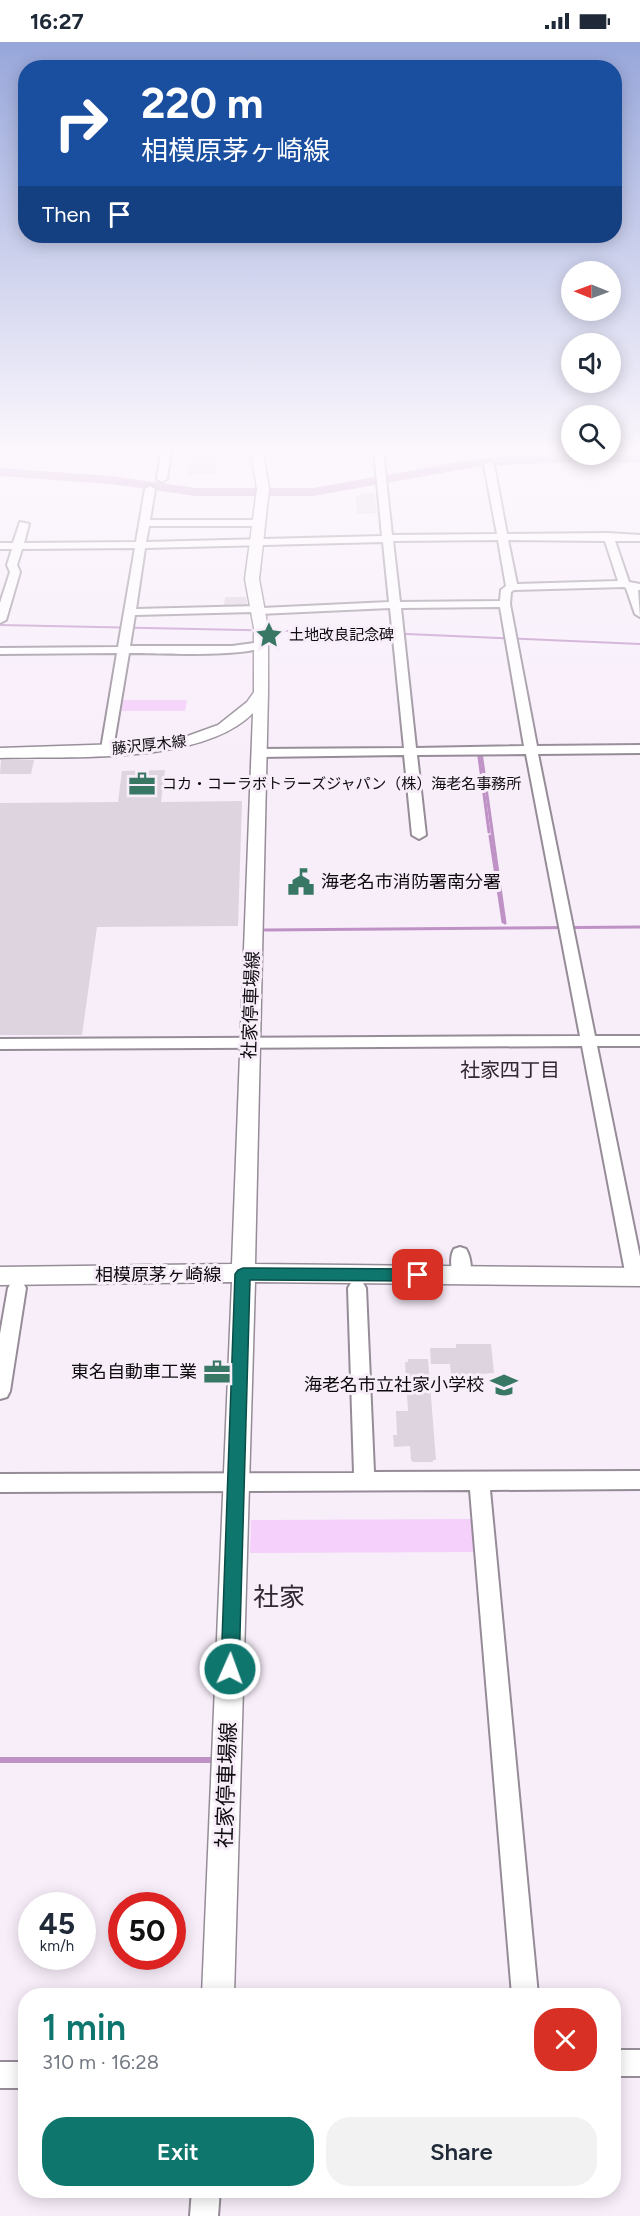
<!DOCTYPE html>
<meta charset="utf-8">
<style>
:root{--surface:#fff;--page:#f2f2f3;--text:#1f2937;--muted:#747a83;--accent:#0f766e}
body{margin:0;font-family:Figtree,"Noto Sans JP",sans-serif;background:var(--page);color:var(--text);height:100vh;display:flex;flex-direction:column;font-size:22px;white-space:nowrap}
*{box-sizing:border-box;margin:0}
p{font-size:20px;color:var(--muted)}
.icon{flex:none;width:33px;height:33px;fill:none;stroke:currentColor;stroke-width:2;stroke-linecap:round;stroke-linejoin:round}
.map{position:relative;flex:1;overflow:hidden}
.panel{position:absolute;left:18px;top:1946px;width:603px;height:210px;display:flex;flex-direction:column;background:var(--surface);border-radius:24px;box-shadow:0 3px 15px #0003}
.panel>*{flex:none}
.hud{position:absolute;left:18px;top:18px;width:604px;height:183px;border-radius:24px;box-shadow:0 3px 15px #0003;background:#1a4fa0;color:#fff;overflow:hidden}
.needle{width:39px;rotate:271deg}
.buttons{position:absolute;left:561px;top:219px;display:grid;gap:12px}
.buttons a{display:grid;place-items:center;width:60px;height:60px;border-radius:50%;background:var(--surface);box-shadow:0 3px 15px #0003;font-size:30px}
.speed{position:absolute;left:18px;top:1850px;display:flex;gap:12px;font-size:30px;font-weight:700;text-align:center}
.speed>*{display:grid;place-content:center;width:78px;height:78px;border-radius:50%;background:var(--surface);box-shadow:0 3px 15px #0003;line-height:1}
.speed small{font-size:15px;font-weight:400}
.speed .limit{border:9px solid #d22;background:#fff;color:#111}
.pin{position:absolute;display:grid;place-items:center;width:51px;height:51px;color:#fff;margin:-26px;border-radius:12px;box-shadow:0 3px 9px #0006}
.me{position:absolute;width:66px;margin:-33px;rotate:2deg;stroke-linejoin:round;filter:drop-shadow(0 0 4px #0008)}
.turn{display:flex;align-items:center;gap:21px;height:126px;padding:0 24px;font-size:27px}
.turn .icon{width:78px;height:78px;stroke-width:2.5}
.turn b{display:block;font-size:42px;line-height:51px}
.then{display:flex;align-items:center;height:57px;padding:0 24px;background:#0003;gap:12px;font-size:22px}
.round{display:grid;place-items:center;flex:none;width:63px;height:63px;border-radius:24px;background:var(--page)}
.summary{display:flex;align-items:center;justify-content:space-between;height:102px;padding:0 24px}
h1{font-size:36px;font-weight:600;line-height:45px;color:var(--accent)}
.primary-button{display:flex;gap:12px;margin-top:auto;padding:12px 24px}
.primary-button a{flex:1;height:69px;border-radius:24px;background:var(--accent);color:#fff;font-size:24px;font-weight:600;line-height:69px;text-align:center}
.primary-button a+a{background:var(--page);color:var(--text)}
.status{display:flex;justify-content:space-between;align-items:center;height:42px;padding:0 30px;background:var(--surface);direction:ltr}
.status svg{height:16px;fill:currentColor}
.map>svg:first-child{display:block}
</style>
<div class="status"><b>16:27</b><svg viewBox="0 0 49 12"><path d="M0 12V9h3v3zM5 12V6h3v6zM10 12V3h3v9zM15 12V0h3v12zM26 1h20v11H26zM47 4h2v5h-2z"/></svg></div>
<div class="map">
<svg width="640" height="2174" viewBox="0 0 640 2174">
<rect width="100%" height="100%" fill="#f8eefa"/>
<!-- green -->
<g fill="#f4d0fa">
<path d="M 222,409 L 251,409 L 253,425 L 221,425 Z"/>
<path d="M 120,658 L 187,658 L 185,669 L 118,669 Z"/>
<path d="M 474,1477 L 477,1510 L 250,1511 L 251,1478 Z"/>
</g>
<!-- water -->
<path fill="#bf92c6" d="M 0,582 L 384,590 L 640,601 L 640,603 L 384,592 L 0,584 Z"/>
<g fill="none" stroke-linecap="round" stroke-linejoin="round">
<!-- stream-far1 -->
<g stroke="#bf92c6" stroke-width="3">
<path d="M 481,710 L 505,881"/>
<path d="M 479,715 L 489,790"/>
<path d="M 490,794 L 503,880"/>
<path d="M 265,888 L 640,885"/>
</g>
<!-- stream -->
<path stroke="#bf92c6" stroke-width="6" d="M 0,1718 L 211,1718"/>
<!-- river -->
<path fill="#bf92c6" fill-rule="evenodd" d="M 576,412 L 640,413 L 640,421 L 574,420 L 481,424 L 313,454 L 196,454 L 111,442 L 0,434 L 0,426 L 111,434 L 196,446 L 313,446 L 481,416 Z"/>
</g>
<!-- building -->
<g fill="#ded4df">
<path d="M 191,414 L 219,414 L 216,432 L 187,433 Z"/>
<path d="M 361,451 L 375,451 L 376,471 L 357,472 L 356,454 L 361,454 Z"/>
<path d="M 225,555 L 246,555 L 247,562 L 224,563 Z"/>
<path d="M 1,718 L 34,718 L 31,732 L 0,732 Z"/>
<path d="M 165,728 L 161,760 L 242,759 L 238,884 L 97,885 L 82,993 L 0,993 L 0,761 L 118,760 L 122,729 Z"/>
<path d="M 456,1302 L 491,1302 L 494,1331 L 451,1334 L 450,1322 L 431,1322 L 430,1306 L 456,1306 Z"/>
<path d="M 408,1317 L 428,1317 L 436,1418 L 433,1418 L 433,1420 L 413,1420 L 411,1418 L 410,1404 L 394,1405 L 393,1393 L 397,1393 L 396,1369 L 408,1369 L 405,1320 L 408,1320 Z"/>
</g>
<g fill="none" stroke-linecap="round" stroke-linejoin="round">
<defs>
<g id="minor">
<path d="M 161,409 L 171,409 L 167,437 L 162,440 L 157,437 Z"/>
<path d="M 374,409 L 383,409 L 392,493 L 497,492 L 484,423 L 489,420 L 494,423 L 507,492 L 608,491 L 640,493 L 640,499 L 615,499 L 629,540 L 640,542 L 640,548 L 638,548 L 640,575 L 635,572 L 626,546 L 624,545 L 514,548 L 511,550 L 510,562 L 537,704 L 640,703 L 640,711 L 538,712 L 595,994 L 640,994 L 640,1004 L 597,1004 L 640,1215 L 640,1240 L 635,1242 L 629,1240 L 626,1235 L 582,1004 L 0,1007 L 0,997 L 580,994 L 526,712 L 417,713 L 426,793 L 419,797 L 412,793 L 404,713 L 258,715 L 252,711 L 258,707 L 404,706 L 390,566 L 259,572 L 254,570 L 135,573 L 130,604 L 232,604 L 261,600 L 267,603 C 252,616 153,611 129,611 L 113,707 L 107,711 L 101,707 L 117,611 L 0,612 L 0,606 L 118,605 L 135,506 L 22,507 L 17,523 L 20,530 L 6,578 L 0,581 L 0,561 L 10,530 L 7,523 L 12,507 L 0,507 L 0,501 L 13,501 L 20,480 L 29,482 L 24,501 L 136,500 L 145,447 L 150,444 L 155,447 L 150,478 L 259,478 L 264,481 L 259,484 L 149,484 L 146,500 L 382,494 ZM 498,498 L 506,544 L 501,548 L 500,559 L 400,560 L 393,499 ZM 508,498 L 605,499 L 618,539 L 517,542 ZM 383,500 L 389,560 L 262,566 L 258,564 L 136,567 L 145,506 ZM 500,565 L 524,704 L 416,706 L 401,566 Z"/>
<path d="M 460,1205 L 466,1207 C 471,1215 473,1231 468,1239 L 462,1241 L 456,1239 C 451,1231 449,1215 454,1207 Z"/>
<path d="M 17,1239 L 23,1241 L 26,1246 L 10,1349 L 7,1355 L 0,1357 L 0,1292 L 8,1246 L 11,1241 Z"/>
<path d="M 357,1239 L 363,1241 L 366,1246 L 374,1430 L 640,1429 L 640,1447 L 490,1448 L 538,1953 L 512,1953 L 470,1448 L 0,1450 L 0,1432 L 354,1431 L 348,1246 L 351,1241 Z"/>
<rect x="614" y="2008" width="26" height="26"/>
<rect x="0" y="2020" width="26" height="26"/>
<path d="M 192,2148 L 220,2148 L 218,2174 L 190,2174 Z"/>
</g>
<path id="major" d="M 251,409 L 263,409 L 269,447 L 259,537 L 268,586 L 268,650 L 255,1222 L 640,1226 L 640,1244 L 255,1240 L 234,1953 L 202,1953 L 232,1240 L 0,1243 L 0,1225 L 232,1222 L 253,671 C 202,723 70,714 0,716 L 0,706 L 121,702 L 182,696 L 218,683 L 247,660 L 254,650 L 254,586 L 245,537 L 257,447 Z"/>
</defs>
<!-- minor casing -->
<use href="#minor" stroke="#958c97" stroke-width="4"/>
<!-- major casing -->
<use href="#major" stroke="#958c97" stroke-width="3"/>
<!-- minor -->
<use href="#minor" fill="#fff" fill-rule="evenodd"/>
<!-- major -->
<use href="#major" fill="#fff" fill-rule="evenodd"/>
</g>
<!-- sky -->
<linearGradient id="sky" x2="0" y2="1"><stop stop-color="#97a6da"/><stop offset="0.57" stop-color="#fcf7fd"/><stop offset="1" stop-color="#fcf7fd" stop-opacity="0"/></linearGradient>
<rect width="640" height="713" fill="url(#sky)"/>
<!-- route -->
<path fill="#0f766e" stroke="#0a4d48" stroke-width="1.5" d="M 243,1226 L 418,1227 L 423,1229 L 425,1233 L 423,1237 L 418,1239 L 250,1238 L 239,1627 L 236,1633 L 230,1636 L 223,1633 L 221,1627 L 235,1232 L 238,1228 Z"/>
<!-- icons -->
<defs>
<symbol id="sight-bare" viewBox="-9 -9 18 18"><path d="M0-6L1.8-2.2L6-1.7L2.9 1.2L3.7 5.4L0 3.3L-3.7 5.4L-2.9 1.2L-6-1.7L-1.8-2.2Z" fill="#387764" stroke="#f8eefa" stroke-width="2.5" paint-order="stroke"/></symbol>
<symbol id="office-bare" viewBox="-9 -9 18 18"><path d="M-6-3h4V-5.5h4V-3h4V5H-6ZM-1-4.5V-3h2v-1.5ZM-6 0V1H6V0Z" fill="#387764" stroke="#f8eefa" stroke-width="2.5" paint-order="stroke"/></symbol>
<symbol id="civic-bare" viewBox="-9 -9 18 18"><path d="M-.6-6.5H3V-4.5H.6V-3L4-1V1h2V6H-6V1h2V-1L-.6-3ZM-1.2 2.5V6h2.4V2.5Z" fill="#387764" stroke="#f8eefa" stroke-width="2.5" paint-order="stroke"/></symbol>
<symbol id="school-bare" viewBox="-9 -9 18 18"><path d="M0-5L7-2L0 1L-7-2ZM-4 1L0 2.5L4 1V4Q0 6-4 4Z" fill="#387764" stroke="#f8eefa" stroke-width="2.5" paint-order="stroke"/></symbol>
</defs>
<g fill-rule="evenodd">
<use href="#sight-bare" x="250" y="574" width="38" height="38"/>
<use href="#office-bare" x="123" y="723" width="38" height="38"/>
<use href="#civic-bare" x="282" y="821" width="38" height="38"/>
<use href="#office-bare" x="198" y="1311" width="38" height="38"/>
<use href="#school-bare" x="485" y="1324" width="38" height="38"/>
</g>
<g text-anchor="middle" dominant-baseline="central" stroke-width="6" stroke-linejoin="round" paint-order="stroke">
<!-- far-poi labels -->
<g font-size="15" fill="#0e0b0f" stroke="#f8eefa" text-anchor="start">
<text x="289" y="593">土地改良記念碑</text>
<text x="162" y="742">コカ・コーラボトラーズジャパン（株）海老名事務所</text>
</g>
<!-- far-street labels -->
<g font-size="15" fill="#0e0b0f" stroke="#f8eefa">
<text transform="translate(149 703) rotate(-6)">藤沢厚木線</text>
</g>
<!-- poi labels -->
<g font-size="18" fill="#0e0b0f" stroke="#f8eefa" text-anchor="end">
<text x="321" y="840" text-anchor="start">海老名市消防署南分署</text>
<text x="197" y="1330">東名自動車工業</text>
<text x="484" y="1343">海老名市立社家小学校</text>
</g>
<!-- street labels -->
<g font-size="18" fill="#0e0b0f" stroke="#f8eefa">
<text transform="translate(251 963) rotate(-88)">社家停車場線</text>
<text x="158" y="1233">相模原茅ヶ崎線</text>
</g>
<!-- neighbourhood labels -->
<g font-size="20" fill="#302932" stroke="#f8eefa">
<text x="510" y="1028">社家四丁目</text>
</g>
<!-- near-street labels -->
<g font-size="21" fill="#0e0b0f" stroke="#f8eefa">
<text transform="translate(226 1743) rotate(-88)">社家停車場線</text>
</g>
<!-- near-quarter labels -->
<g font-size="26" fill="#302932" stroke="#f8eefa">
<text x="279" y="1555">社家</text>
</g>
</g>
</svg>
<div class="buttons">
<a><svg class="needle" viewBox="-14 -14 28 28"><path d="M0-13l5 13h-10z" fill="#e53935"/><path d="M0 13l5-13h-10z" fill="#747a83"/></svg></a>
<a><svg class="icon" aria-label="sound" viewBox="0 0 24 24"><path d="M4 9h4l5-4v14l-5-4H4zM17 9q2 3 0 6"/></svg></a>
<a><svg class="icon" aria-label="search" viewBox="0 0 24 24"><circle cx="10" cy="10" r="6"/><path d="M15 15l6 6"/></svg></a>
</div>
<div class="speed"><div>45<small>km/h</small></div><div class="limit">50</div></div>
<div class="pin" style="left:418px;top:1233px;background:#d93025"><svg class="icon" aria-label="arrive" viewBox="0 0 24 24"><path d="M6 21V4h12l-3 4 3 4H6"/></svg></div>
<svg class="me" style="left:230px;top:1627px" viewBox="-20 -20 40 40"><circle r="17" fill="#0f766e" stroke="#fff" stroke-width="3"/><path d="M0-11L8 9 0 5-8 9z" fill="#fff"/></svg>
<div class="hud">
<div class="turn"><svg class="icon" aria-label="right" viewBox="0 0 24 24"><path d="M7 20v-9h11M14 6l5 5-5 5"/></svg><div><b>220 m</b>相模原茅ヶ崎線</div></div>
<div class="then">Then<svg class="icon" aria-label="arrive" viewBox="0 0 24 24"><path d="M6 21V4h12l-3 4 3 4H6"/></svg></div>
</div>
<section class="panel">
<div class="summary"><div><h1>1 min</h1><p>310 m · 16:28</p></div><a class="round" style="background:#d93025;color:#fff"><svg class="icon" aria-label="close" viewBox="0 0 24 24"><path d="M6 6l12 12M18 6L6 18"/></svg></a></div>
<div class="primary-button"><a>Exit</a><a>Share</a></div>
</section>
</div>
